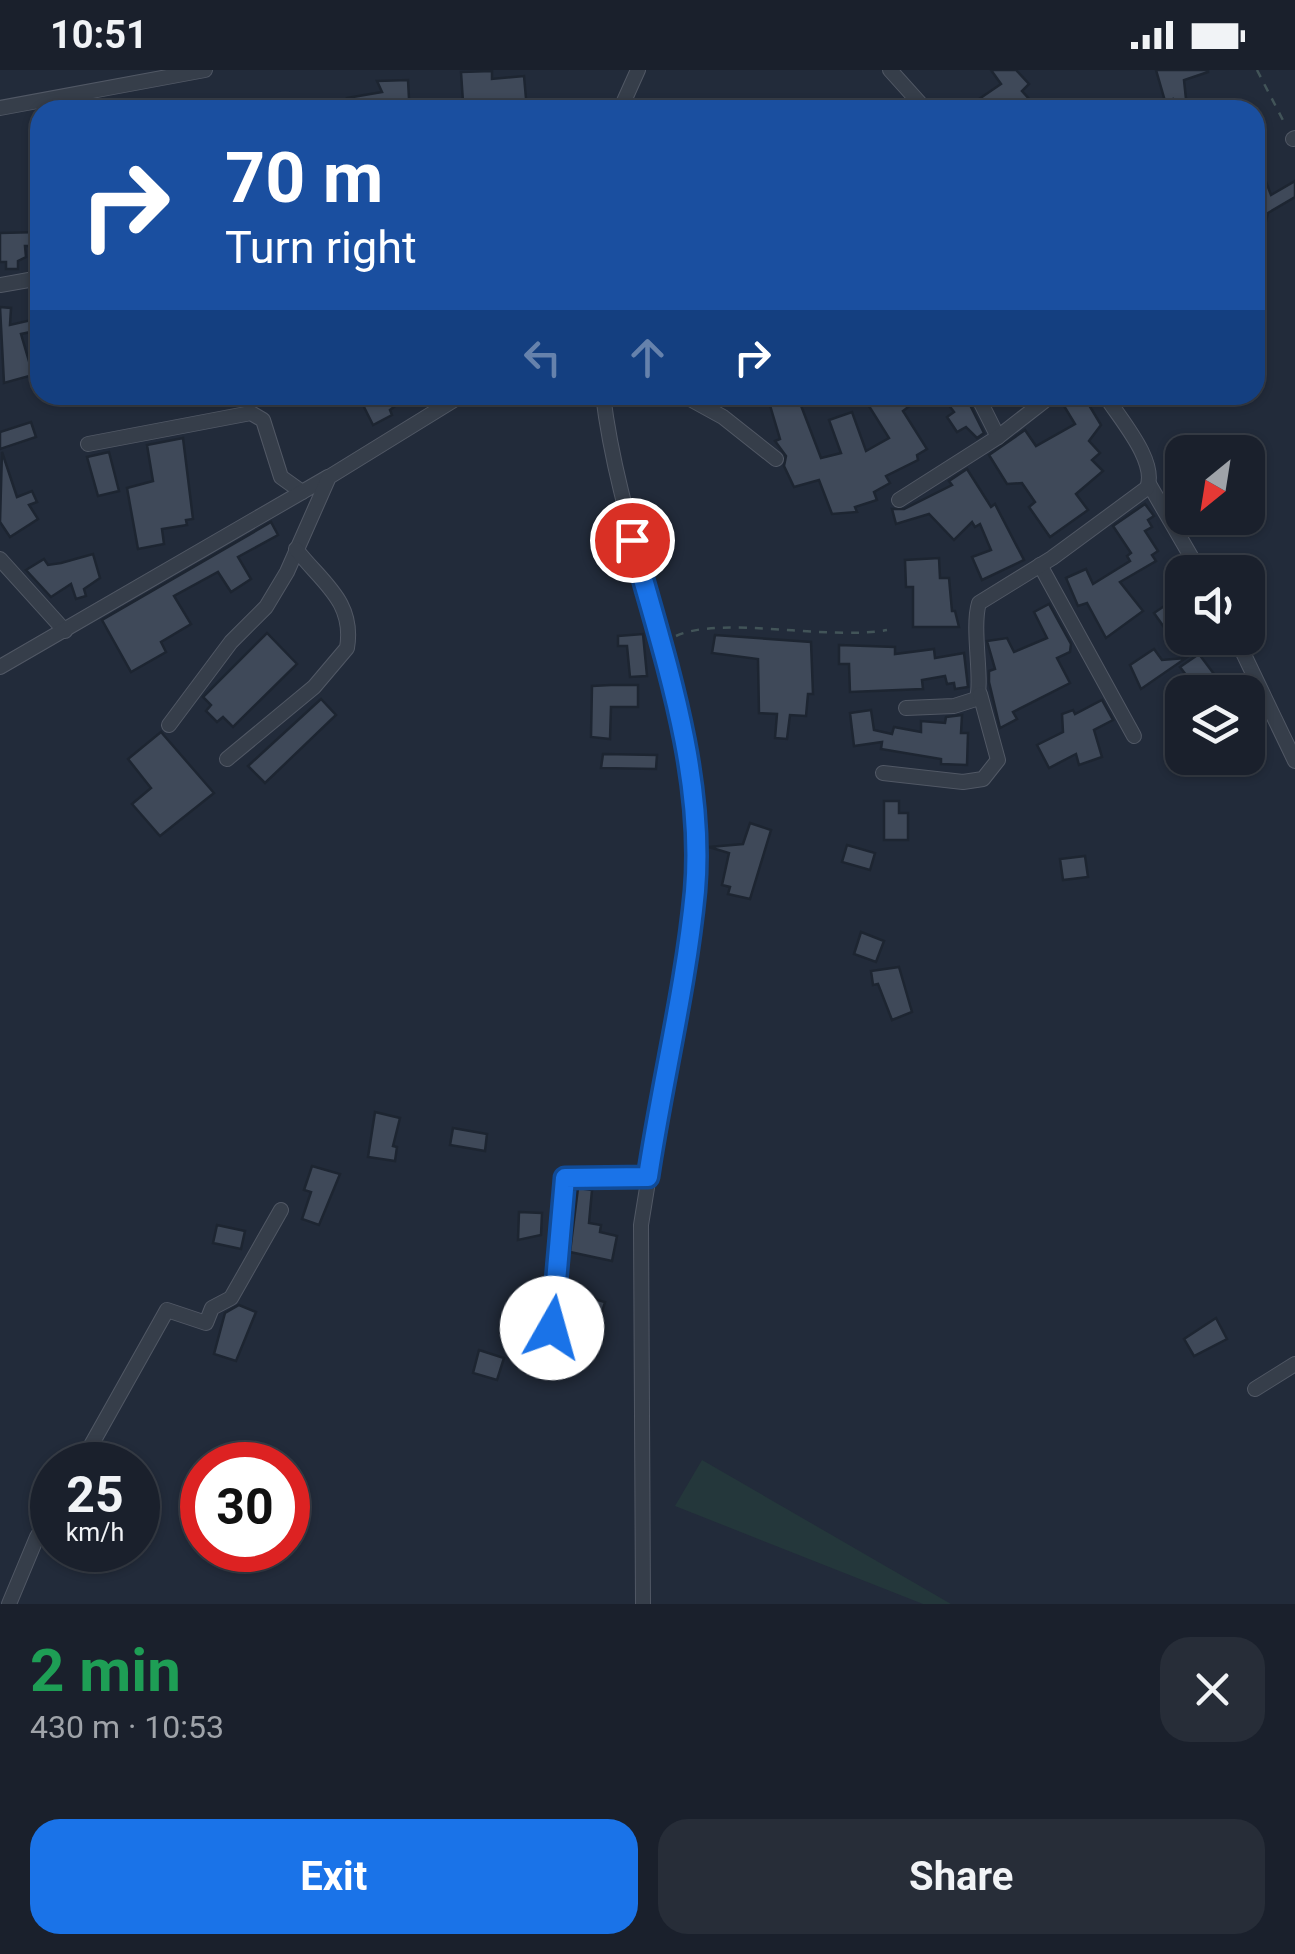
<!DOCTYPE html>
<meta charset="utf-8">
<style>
:root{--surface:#1a202c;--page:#272d38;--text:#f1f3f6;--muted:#9fa3a9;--line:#383e48;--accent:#1a73e8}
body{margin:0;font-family:Roboto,sans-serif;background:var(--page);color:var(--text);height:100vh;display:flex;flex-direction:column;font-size:38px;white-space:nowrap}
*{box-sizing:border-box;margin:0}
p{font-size:32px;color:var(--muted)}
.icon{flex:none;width:55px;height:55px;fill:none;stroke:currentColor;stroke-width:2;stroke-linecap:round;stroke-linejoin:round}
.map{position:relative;height:1534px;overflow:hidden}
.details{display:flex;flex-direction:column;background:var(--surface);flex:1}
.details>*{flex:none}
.guide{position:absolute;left:30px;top:30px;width:1235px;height:305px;border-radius:30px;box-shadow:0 2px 8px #0004,0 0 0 2px var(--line);background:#1a4fa0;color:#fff;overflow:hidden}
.needle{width:65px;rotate:210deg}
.controls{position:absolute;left:1165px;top:365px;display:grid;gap:20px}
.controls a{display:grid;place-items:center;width:100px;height:100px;border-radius:20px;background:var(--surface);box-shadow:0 2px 8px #0004,0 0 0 2px var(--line);font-size:50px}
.speed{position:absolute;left:30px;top:1372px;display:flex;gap:20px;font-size:50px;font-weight:700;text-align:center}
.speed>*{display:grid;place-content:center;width:130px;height:130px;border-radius:50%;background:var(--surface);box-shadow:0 2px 8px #0004,0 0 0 2px var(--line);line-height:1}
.speed small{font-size:25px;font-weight:400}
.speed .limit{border:15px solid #d22;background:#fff;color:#111}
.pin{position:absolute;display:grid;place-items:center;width:85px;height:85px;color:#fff;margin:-42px;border:5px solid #fff;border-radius:50%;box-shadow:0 2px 10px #0007}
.me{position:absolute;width:110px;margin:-55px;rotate:7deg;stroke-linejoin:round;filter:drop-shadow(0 0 8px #0008)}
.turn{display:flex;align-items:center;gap:35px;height:210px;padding:0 30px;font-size:45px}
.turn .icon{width:130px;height:130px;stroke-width:2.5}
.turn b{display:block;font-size:70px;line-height:85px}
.lanes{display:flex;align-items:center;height:95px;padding:0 30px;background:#0003;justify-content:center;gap:50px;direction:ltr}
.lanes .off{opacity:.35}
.round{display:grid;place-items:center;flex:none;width:105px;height:105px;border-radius:30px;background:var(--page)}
.headline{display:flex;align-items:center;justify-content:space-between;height:170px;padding:0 30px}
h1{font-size:60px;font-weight:700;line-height:75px;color:#1e9e55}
.primary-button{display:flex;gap:20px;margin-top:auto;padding:20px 30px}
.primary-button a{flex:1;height:115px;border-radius:30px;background:var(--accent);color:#fff;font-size:40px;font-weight:700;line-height:115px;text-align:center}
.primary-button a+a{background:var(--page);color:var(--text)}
.status{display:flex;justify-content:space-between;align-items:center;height:70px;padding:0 50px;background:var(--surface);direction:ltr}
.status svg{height:28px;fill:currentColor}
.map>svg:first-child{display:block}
</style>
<div class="status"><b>10:51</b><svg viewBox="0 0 49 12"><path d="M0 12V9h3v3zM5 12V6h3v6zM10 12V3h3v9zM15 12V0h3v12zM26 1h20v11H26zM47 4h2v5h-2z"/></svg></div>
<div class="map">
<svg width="1295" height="1534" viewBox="0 0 1295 1534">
<rect width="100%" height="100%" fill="#222b3a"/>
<!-- green -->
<path fill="#24373b" d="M 702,1390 L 951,1534 L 923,1534 L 675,1436 Z"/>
<!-- building -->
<g fill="#3f4959" stroke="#1d2531" stroke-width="2.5">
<path d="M 991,0 L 1016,0 L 1029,14 L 1022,21 L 1030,30 L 1019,40 L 987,40 L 979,29 L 1001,14 Z"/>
<path d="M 1156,0 L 1208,0 L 1208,2 L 1184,10 L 1186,29 L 1174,33 L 1173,29 L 1165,31 Z"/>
<path d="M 492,1 L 492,9 L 524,6 L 527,40 L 506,40 L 505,30 L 463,32 L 461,2 Z"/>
<path d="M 408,10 L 409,29 L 378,40 L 349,40 L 347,28 L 382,22 L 377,11 Z"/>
<path d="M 1255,83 L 1271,125 L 1295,111 L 1295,127 L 1268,143 L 1266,151 L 1255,124 Z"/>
<path d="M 40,162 L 40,176 L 25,176 L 26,187 L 18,191 L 18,199 L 6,199 L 6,192 L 0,192 L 0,163 Z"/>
<path d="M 0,237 L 11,238 L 10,255 L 40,248 L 40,260 L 21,264 L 33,305 L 4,313 Z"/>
<path d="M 358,325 L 410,325 L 390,340 L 392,345 L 373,355 Z"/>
<path d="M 797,325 L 821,388 L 841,383 L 829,350 L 852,342 L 866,381 L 889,368 L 862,325 L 924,325 L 903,341 L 927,379 L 917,385 L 918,390 L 886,406 L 890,413 L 874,422 L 877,430 L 855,437 L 857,442 L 832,444 L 819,410 L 794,417 L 784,396 L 786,386 L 775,371 L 780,369 L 769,332 Z"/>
<path d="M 941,325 L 965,325 L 984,363 L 977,368 L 966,357 L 957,362 L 947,347 L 954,342 Z"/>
<path d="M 1062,325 L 1083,325 L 1101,355 L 1089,371 L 1100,383 L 1092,390 L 1103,401 L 1076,424 L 1088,440 L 1050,467 L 1029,437 L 1035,432 L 1022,413 L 1007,414 L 989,385 L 1025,360 L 1036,376 L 1075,354 L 1061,331 Z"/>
<path d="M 31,352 L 36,367 L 0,379 L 0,362 Z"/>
<path d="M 183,368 L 193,449 L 186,450 L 187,455 L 162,459 L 164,474 L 138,479 L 127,418 L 153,411 L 147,375 Z"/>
<path d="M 2,382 L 17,427 L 32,421 L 37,432 L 29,435 L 38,449 L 10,467 L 0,452 Z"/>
<path d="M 109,382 L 119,421 L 98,426 L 87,387 Z"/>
<path d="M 967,399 L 991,437 L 995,434 L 1024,490 L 982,510 L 972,487 L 991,480 L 980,454 L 975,457 L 972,452 L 954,470 L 929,444 L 896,454 L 892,439 L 904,439 L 952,415 L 949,411 Z"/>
<path d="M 1145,434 L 1154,446 L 1148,450 L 1152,457 L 1145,461 L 1158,481 L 1152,485 L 1156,491 L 1120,512 L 1143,541 L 1106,568 L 1087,533 L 1078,536 L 1066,508 L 1086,499 L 1093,514 L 1130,491 L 1127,486 L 1131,483 L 1113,456 Z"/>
<path d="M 271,452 L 278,465 L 238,487 L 251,509 L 231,522 L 218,502 L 174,526 L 191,554 L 161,572 L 166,582 L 131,602 L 102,550 Z"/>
<path d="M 93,484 L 100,508 L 84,519 L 86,526 L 76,529 L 71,514 L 51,527 L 26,500 L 44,489 L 48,495 L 61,493 Z"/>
<path d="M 939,488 L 940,508 L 949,508 L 952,541 L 955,541 L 959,557 L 913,557 L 913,517 L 906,517 L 905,490 Z"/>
<path d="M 1182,524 L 1182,549 L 1166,560 L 1154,543 Z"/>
<path d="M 1049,534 L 1071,574 L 1070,582 L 1057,588 L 1070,613 L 1013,642 L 1017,649 L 1000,658 L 989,612 L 989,601 L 995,599 L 987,571 L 1007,568 L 1014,582 L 1047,568 L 1034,542 Z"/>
<path d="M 267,563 L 297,594 L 233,657 L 223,647 L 217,652 L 206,641 L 211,635 L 203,627 Z"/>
<path d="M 643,564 L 647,606 L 630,607 L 627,576 L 618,576 L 618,566 Z"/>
<path d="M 715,565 L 811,572 L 813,624 L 808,624 L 806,646 L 790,645 L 787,669 L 775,668 L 777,644 L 759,643 L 758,589 L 712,583 Z"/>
<path d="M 839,575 L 895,577 L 895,584 L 934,579 L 935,588 L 964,583 L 968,617 L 955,619 L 954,613 L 947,614 L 945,606 L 922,610 L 923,619 L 850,622 L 849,594 L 839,594 Z"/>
<path d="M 1154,579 L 1162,590 L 1186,588 L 1141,619 L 1130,595 Z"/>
<path d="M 1199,584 L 1220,612 L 1223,610 L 1232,622 L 1199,622 L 1180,597 Z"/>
<path d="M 611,615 L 638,615 L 638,637 L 611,637 L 610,669 L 591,667 L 592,616 Z"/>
<path d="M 321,629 L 336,645 L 265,713 L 248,696 Z"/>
<path d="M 1102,630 L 1113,650 L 1094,660 L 1102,687 L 1079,695 L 1076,684 L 1049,698 L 1037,675 L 1063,662 L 1062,644 L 1073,640 L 1075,644 Z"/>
<path d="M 871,640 L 874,660 L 892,664 L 894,657 L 921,662 L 921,651 L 945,653 L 946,647 L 962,645 L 961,663 L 968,663 L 967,695 L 941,694 L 941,689 L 881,679 L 882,672 L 854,676 L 850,643 Z"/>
<path d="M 161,662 L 214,723 L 160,766 L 132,734 L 151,718 L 128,689 Z"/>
<path d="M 603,684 L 657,685 L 656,699 L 601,698 Z"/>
<path d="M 884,731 L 899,731 L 899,743 L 908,743 L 908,770 L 884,770 Z"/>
<path d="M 750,753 L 771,760 L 750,829 L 728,824 L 730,817 L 722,815 L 729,783 L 709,777 L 743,774 Z"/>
<path d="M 847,775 L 875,783 L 870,800 L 842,792 Z"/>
<path d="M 1085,786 L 1088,807 L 1063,810 L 1060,789 Z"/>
<path d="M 861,862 L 884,871 L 876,892 L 854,884 Z"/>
<path d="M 899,897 L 912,942 L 892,950 L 878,914 L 873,915 L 871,901 Z"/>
<path d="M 375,1042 L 400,1048 L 393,1076 L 397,1077 L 395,1091 L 368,1087 Z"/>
<path d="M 453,1058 L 487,1064 L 485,1081 L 450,1075 Z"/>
<path d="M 312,1096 L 340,1104 L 319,1155 L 302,1149 L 311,1122 L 304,1120 Z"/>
<path d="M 578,1118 L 592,1120 L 589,1153 L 601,1155 L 600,1162 L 617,1166 L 612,1191 L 570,1182 Z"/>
<path d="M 519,1142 L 542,1143 L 541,1165 L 518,1170 Z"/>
<path d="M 217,1155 L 245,1161 L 241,1179 L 213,1173 Z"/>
<path d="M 583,1226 L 605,1232 L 597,1259 L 575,1252 Z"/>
<path d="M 239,1235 L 256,1242 L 236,1291 L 214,1284 L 225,1243 Z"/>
<path d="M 1216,1248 L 1227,1269 L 1194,1286 L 1184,1269 Z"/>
<path d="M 479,1280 L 504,1288 L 497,1310 L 473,1303 Z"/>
</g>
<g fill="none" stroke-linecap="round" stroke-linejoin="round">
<defs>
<g id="minor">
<path d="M 890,0 L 926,40"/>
<path d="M 0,38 L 205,0"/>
<path d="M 620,40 L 638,0"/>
<path d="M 1293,69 L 1295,68"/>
<path d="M 0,215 L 40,208"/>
<path d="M 603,325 C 615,425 651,519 674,616 C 690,682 696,753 695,821 L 641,1155 L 643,1534"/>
<path d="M 683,325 L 723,347 L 776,389"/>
<path d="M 977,325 L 998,367"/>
<path d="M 88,374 L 251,343 L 263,350 L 281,407 L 302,422"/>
<path d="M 1149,414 L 1200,502"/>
<path d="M 899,430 L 998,367 L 1052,325"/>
<path d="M 0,489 L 65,561"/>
<path d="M 1040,495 L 1134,666"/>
<path d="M 1236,568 L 1295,691"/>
<path d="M 0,597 L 328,407"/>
<path d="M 906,638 L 954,636 L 976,629 C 984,616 971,559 979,533 L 1052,488 L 1147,418 C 1158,391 1119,348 1105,325"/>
<path d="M 169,655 L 231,572 L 266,537 L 287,502 L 329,407 L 462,325"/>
<path d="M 227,689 L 314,617 L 347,578 C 355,531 321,512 296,479"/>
<path d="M 883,703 L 963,712 L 983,709 L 998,690 L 980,624"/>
<path d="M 552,1258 L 565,1107 L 648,1107"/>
<path d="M 1255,1319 L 1295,1294"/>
<path d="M 80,1395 L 167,1240 L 206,1253 L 212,1238 L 231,1228 L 281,1140"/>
<path d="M 9,1534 L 37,1467 L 52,1442"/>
</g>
</defs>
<!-- minor casing -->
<use href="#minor" stroke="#515865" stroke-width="16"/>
<!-- path -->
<g stroke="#425458" stroke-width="2.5" stroke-dasharray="8 8" stroke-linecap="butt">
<path d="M 1257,0 L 1286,56"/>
<path d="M 676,566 C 722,545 827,571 887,560"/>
</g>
<!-- minor -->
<use href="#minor" stroke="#363e4a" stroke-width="14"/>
</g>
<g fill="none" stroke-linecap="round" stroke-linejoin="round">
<defs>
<path id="route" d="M 552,1258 L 565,1108 L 648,1107 C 662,1012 686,917 695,821 C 705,702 663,583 632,470"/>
</defs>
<!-- route casing -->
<use href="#route" stroke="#114b97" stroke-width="25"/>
<!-- route -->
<use href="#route" stroke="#1a73e8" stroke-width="18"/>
</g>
</svg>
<div class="controls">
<a><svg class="needle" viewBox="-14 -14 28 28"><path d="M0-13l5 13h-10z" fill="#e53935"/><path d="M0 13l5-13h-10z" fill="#9fa3a9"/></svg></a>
<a><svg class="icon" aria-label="sound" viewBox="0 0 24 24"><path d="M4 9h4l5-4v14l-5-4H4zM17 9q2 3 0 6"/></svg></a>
<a><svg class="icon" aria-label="layers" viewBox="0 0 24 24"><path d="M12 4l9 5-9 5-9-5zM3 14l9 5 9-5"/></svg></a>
</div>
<div class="speed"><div>25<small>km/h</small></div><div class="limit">30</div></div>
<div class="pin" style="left:632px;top:470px;background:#d93025"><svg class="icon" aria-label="arrive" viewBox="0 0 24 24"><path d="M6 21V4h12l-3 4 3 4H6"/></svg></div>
<svg class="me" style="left:552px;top:1258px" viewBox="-20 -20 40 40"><circle r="19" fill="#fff"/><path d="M0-13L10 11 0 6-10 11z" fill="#1a73e8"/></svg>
<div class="guide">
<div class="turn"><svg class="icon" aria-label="right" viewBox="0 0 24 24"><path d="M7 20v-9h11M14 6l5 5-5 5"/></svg><div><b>70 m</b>Turn right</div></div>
<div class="lanes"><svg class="icon off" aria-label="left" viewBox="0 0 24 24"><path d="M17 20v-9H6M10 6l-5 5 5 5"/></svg><svg class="icon off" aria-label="ahead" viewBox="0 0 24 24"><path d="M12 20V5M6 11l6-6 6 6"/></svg><svg class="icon" aria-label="right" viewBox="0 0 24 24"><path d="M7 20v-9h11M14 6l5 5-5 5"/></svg></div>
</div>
</div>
<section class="details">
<div class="headline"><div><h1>2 min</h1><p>430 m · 10:53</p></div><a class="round"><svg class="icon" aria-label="close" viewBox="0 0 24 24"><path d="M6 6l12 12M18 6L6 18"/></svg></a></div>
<div class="primary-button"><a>Exit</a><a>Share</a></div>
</section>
